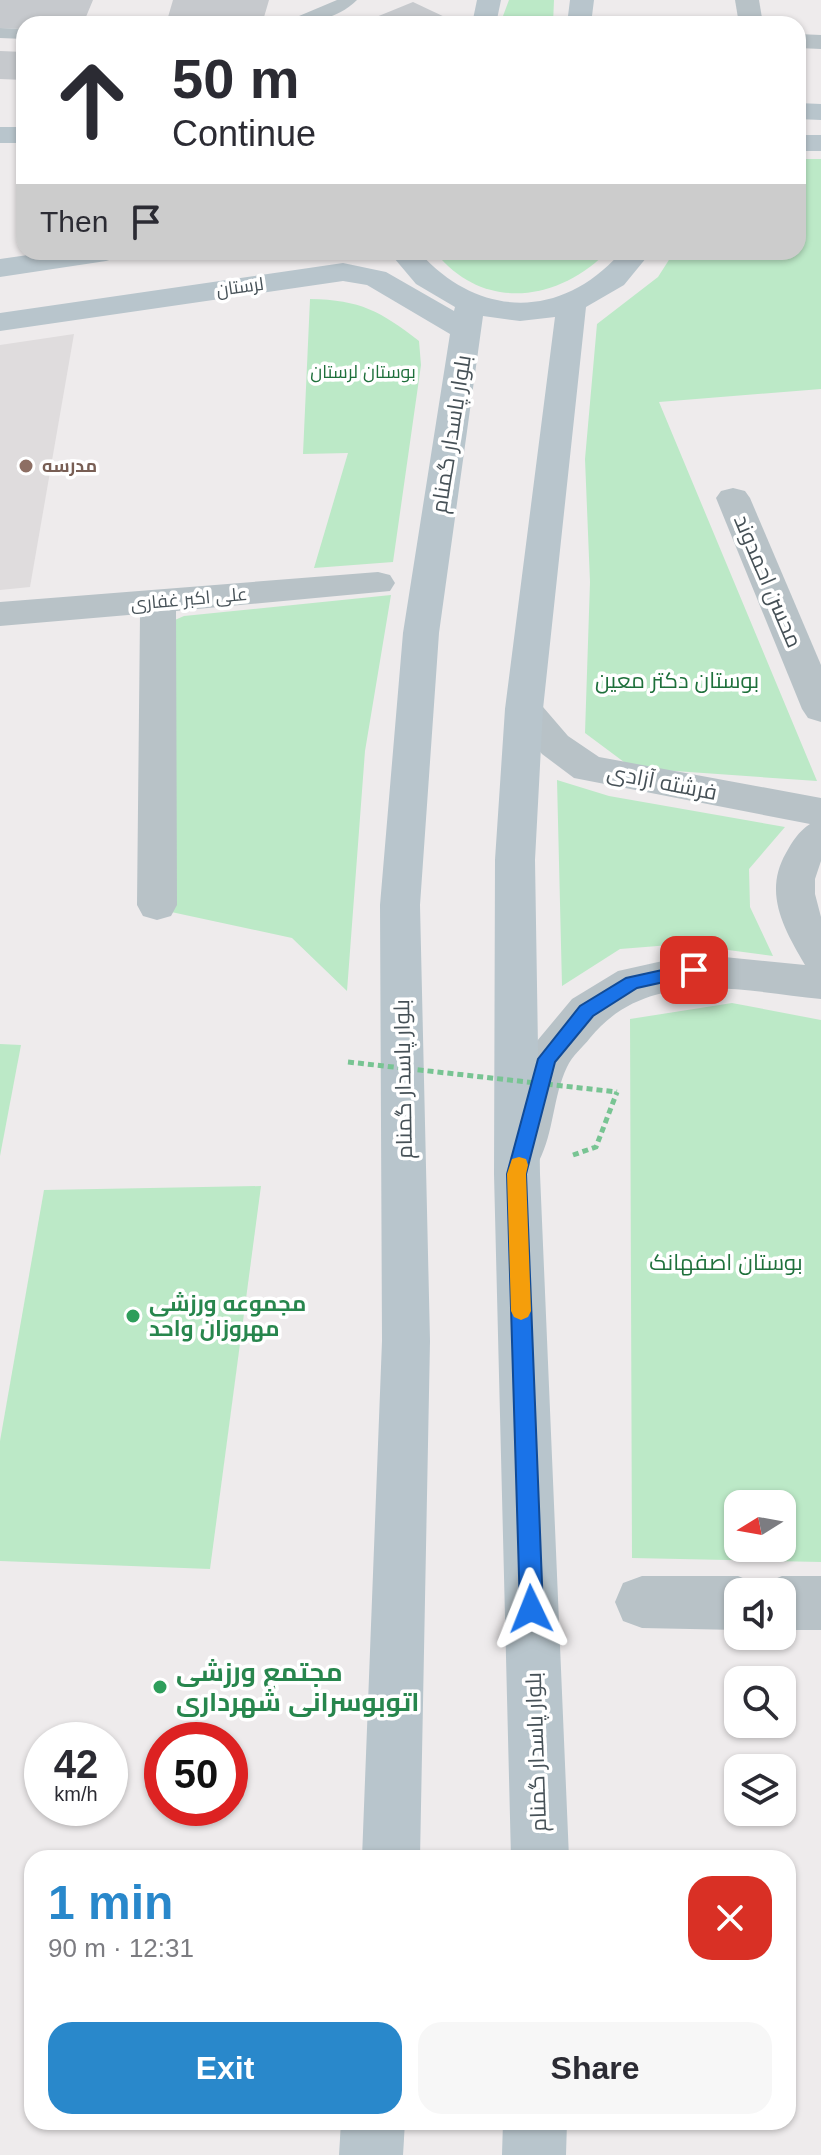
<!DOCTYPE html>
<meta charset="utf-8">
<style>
:root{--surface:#fff;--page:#f7f7f7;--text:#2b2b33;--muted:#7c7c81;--accent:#2988cb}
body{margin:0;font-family:Arial,Cairo,sans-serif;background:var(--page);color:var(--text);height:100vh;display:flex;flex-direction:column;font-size:30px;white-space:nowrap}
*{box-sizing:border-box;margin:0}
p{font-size:26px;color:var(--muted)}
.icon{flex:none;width:44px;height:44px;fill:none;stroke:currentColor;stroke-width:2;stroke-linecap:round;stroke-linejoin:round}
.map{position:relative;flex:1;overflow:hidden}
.panel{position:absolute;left:24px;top:1850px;width:772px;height:280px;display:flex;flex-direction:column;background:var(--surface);border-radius:24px;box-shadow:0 2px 6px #0004}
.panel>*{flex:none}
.guide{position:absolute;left:16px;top:16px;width:790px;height:244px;border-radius:24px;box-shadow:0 2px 6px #0004;background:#fff;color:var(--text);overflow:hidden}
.needle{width:52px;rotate:259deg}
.buttons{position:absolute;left:724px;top:1490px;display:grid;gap:16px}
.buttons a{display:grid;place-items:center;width:72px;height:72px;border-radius:16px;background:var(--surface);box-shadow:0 2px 6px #0004;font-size:40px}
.speed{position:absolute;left:24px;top:1722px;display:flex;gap:16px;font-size:40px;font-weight:700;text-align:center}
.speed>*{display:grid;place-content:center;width:104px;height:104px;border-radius:50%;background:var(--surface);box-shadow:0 2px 6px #0004;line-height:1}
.speed small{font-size:20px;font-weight:400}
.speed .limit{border:12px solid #d22;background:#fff;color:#111}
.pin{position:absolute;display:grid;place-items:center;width:68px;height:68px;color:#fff;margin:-34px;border-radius:16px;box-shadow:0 4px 12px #0006}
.me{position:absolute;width:88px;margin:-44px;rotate:358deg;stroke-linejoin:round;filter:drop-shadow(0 0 6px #0008)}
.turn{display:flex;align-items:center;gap:28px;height:168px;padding:0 24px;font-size:36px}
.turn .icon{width:104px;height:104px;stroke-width:2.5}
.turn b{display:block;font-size:56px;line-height:68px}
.then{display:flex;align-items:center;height:76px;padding:0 24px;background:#0003;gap:16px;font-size:30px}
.round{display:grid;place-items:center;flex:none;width:84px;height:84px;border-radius:24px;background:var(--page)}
.head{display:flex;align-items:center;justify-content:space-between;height:136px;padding:0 24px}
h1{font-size:48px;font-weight:700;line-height:60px;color:var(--accent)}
.cta{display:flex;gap:16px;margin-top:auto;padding:16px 24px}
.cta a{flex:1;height:92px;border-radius:24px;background:var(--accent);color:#fff;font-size:32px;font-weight:700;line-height:92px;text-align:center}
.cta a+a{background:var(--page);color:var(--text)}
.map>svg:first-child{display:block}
</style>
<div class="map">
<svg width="821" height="2155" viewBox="0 0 821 2155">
<rect width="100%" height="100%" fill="#eeebec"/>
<!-- education -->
<path fill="#dfdcdd" d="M 74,334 L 30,587 L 0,590 L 0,345 Z"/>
<!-- green -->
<g fill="#bce9c7" fill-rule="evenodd">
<path d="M 509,0 L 554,0 L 553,24 L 500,24 Z"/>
<path d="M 798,159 L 821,159 L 821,389 L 659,402 L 817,781 L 632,768 L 585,733 L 590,582 L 585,459 L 597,324 L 658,277 L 674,252 L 798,252 Z"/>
<path d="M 435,252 L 607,252 C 556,303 482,311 435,252 Z"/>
<path d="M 310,299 C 361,300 380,311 419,341 L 421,365 L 393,562 L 314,568 L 348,453 L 303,454 Z"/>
<path d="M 391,595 L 365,751 L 347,991 L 292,938 L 162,910 L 161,626 L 184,616 Z"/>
<path d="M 557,780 L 609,796 L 785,827 L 749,869 L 750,907 L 773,956 L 683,944 L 620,949 L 562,986 Z"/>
<path d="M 732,1003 L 821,1020 L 821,1562 L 632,1558 L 630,1019 ZM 738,1504 L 782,1504 L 782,1548 L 738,1548 Z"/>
<path d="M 0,1044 L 21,1045 L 0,1156 Z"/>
<path d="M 261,1186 L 210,1569 L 0,1561 L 0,1441 L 44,1190 Z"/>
</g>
<!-- building -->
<g fill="#c6c9cd">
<path d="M 0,0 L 93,0 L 83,24 L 24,24 L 24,29 L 0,28 Z"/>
<path d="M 173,0 L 269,0 L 262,24 L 166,24 Z"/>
<path d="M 413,2 L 449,19 L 437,24 L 359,24 Z"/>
<path d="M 0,51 L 24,52 L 24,80 L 0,79 Z"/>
</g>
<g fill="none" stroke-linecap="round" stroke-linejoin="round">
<!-- path -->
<path stroke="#78c493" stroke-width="5" stroke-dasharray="6 4" stroke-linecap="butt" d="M 573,1155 L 596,1147 L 617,1092"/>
<!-- lane -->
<g fill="#b8c2c7" fill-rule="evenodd">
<path d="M 337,0 L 357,0 C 337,20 306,24 280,24 Z"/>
<path d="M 0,28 L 24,29 L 24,39 L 0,38 Z"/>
</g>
<!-- street -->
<g fill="#b8c2c7" fill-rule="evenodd">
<path d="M 735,0 L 759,0 L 763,24 L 739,24 Z"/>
<path d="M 798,34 L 821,35 L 821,49 L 798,48 Z"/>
<path d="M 733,488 L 745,491 L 750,498 L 821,665 L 821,722 L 808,718 L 802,709 L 716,498 L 721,491 Z"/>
<path d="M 378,572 L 390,575 L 395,583 L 390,591 L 176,611 L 177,905 L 171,916 L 157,920 L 143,916 L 137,905 L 140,614 L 0,626 L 0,602 Z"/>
<path d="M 524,696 L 537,700 L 568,736 L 599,757 L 821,798 L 821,861 L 815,879 L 815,894 L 821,917 L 821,999 C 741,991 649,966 590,1038 C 583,1047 572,1056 567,1067 C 553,1096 554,1132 539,1161 L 523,1167 L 507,1161 L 500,1148 L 525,1059 L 532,1047 L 572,999 L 618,971 L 694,954 L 805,965 C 784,929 763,893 786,853 C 792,842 799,831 810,824 L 574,778 L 542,754 L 505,709 L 511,700 Z"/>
<path d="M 642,1576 L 738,1576 L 757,1584 L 760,1591 L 763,1584 L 782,1576 L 821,1576 L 821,1630 L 782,1630 L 782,1592 L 738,1592 L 738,1630 L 642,1628 L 623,1621 L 615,1602 L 623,1583 Z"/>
</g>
<!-- secondary -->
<g fill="#b8c5cc" fill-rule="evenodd">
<path d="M 477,0 L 501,0 L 496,24 L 472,24 Z"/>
<path d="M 570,0 L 594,0 L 591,24 L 567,24 Z"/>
<path d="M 798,103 L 821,104 L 821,120 L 798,119 Z"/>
<rect x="0" y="127" width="24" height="16"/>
<rect x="798" y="135" width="23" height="16"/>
<path d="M 49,252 L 120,252 L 116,258 L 106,261 L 0,277 L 0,259 Z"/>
<path d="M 389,252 L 419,252 C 479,319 562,320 621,252 L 651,252 L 624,285 L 586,307 L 543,709 L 535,860 L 540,1174 L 569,1858 L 511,1858 L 494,1174 L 495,860 L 505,709 L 555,317 L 520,321 L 483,316 L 439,633 L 420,905 L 430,1341 L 420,1858 L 362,1858 L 382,1341 L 380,905 L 403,633 L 450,334 L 367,285 L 343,281 L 0,331 L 0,313 L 343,263 L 386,272 L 454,311 L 455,307 L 416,284 Z"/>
<path d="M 341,2122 L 405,2122 L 403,2155 L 339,2155 Z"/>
<path d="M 503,2122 L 567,2122 L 566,2155 L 502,2155 Z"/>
</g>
<!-- path-bridge -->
<path stroke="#78c493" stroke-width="5" stroke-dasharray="6 4" stroke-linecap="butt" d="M 348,1062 L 617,1092"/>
</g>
<!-- route -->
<path fill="#1a73e8" stroke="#114b97" stroke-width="2" d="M 694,963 L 700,965 L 703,970 L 700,974 L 637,988 L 593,1016 L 555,1062 L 526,1174 L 543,1609 L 539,1617 L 531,1620 L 524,1617 L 520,1609 L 507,1174 L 538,1059 L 580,1006 L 626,978 Z"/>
<!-- slow -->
<path fill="#f59e0b" d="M 519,1157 L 526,1159 L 528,1165 L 526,1174 L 531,1311 L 528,1317 L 521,1320 L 514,1317 L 511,1311 L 507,1174 L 512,1159 Z"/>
<!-- markers -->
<circle fill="#8d6e63" stroke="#fff" stroke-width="3" cx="26" cy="466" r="8"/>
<g fill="#2e9e5b" stroke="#fff" stroke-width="3">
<circle cx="133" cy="1316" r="8"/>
<circle cx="160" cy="1687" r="8"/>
</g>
<g text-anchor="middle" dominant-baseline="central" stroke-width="7" stroke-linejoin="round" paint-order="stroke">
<!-- far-street labels -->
<g font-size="18" fill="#465157" stroke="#fff">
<text transform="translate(240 287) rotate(-8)">لرستان</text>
<text transform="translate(189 599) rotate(-5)">علی اکبر غفاری</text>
</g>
<!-- far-park labels -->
<g font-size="18" fill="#1e703b" stroke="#fff">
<text x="363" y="372">بوستان لرستان</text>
</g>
<!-- far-education labels -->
<g font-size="18" font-weight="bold" fill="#785e54" stroke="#fff" text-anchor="start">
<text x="42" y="466">مدرسه</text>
</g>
<!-- street labels -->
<g font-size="22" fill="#465157" stroke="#fff">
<text transform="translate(451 434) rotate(-81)">بلوار پاسدار گمنام</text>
<text transform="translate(768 581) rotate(67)">محسن احمدوند</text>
<text transform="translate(662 782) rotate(11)">فرشته آزادی</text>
<text transform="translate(403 1079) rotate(-91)">بلوار پاسدار گمنام</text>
<text transform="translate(536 1752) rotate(-92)">بلوار پاسدار گمنام</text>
</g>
<!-- park labels -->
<g font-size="22" fill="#1e703b" stroke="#fff">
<text x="677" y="680">بوستان دکتر معین</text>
<text x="726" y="1262">بوستان اصفهانک</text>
</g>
<!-- leisure labels -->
<g font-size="22" font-weight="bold" fill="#27864d" stroke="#fff" text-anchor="start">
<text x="149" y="1303">مجموعه ورزشی<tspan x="149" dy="25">مهروزان واحد</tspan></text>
</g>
<!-- near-leisure labels -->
<g font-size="26" font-weight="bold" fill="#27864d" stroke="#fff" text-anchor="start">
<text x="176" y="1672">مجتمع ورزشی<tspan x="176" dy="30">اتوبوسرانی شهرداری</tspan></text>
</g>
</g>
</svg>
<div class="buttons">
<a><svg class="needle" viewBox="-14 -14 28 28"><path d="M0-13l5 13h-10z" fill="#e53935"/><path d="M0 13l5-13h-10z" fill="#7c7c81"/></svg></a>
<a><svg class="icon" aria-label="sound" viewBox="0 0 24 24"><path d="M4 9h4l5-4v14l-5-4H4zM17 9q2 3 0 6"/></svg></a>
<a><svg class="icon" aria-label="search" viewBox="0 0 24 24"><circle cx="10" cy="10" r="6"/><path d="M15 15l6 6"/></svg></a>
<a><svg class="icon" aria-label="layers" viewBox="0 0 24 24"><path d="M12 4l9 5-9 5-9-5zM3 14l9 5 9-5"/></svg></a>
</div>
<div class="speed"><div>42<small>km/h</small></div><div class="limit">50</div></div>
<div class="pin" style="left:694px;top:970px;background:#d93025"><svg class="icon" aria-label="arrive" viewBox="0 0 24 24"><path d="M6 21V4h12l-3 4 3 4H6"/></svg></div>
<svg class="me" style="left:531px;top:1609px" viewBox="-20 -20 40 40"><path d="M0-17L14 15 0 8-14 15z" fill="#1a73e8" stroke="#fff" stroke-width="4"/></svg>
<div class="guide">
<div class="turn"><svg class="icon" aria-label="ahead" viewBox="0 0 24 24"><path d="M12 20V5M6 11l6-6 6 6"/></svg><div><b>50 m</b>Continue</div></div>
<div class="then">Then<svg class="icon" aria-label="arrive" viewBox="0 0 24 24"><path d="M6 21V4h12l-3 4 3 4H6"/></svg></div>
</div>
<section class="panel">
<div class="head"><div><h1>1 min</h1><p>90 m · 12:31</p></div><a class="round" style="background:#d93025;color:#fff"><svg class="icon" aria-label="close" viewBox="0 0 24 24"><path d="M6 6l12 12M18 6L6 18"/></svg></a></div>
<div class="cta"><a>Exit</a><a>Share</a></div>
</section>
</div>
